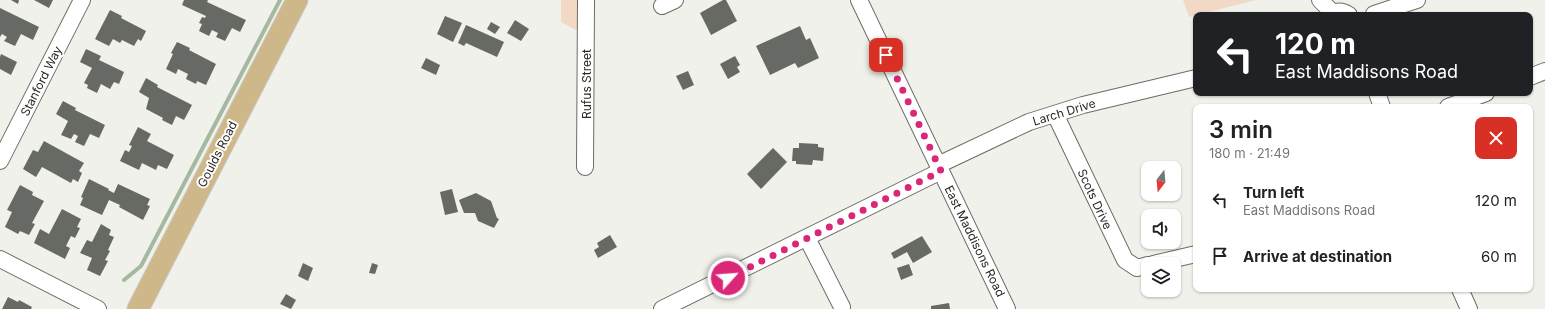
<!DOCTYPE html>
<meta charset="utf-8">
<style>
:root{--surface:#fff;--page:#f6f6f6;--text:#222;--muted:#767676}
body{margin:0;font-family:Inter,sans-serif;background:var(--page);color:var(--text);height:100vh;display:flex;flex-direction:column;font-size:15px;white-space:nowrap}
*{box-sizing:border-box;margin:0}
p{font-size:13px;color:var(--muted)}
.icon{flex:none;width:22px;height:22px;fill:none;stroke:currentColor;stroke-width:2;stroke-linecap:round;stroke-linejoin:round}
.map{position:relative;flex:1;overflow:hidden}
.details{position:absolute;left:1193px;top:104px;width:340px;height:188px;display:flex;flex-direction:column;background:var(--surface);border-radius:8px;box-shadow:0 1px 3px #0004}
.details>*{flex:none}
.guide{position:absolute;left:1193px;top:12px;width:340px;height:84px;border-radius:8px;box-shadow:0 1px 3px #0004;background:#202124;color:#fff;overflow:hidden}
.needle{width:26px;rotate:196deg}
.buttons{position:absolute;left:1141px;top:161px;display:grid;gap:8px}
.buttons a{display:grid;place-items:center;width:40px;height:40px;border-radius:8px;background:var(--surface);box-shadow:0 1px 3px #0004;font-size:20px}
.pin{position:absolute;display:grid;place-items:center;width:34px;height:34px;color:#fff;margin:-17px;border-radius:8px;box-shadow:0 2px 6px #0006}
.me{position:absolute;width:44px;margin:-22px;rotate:64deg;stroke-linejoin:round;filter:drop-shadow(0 0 3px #0008)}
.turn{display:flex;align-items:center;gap:14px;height:84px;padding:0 16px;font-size:18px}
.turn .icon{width:52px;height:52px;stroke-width:2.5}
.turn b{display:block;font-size:28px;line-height:34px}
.round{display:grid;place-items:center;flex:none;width:42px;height:42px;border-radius:8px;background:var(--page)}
.headline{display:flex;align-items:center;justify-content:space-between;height:68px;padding:0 16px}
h1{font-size:24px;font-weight:600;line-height:30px}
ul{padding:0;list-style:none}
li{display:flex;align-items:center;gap:12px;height:56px;padding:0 16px}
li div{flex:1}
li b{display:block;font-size:15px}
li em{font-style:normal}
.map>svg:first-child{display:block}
</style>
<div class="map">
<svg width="1545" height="309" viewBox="0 0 1545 309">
<rect width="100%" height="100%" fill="#f1f1eb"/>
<!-- green -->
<g fill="#f1d9c6">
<path d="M 561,0 L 580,0 L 580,32 L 561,22 Z"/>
<path d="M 1183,0 L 1256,0 L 1189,17 Z"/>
</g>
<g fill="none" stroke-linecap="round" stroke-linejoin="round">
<!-- stream -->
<path stroke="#a4b9a0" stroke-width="4" d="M 124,280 L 141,266 L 280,0"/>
</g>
<!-- building -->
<g fill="#676964">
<path d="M 11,0 L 19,0 L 18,4 Z"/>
<path d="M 34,0 L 53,0 L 49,8 Z"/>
<path d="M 184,0 L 208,0 L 207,2 L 246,20 L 240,32 L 232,28 L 225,41 L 216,37 L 218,33 L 212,30 L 209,36 L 199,31 L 202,24 L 199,23 L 202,17 L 205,18 L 206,16 L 182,5 Z"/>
<path d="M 723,0 L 726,0 L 737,21 L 711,35 L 700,13 Z"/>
<path d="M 0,8 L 39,27 L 33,40 L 21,34 L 15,46 L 4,41 L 7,37 L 2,34 L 0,37 Z"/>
<path d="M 110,10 L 122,16 L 121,18 L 146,31 L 141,41 L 138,39 L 134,46 L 122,40 L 120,43 L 113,39 L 109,46 L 95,39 Z"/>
<path d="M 445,16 L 462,23 L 453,42 L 437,34 Z"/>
<path d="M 515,20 L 529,29 L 521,41 L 507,33 Z"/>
<path d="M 491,22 L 500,27 L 495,34 L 487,29 Z"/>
<path d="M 466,25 L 504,42 L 497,57 L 466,43 L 464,46 L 458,43 Z"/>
<path d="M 800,26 L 806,40 L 810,38 L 819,58 L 798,68 L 795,63 L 770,75 L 756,46 Z"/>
<path d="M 177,42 L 190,48 L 189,50 L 216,64 L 206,85 L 197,81 L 196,84 L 186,79 L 188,74 L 178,69 L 176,74 L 166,69 L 173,54 L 171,53 Z"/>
<path d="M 86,49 L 101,56 L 99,60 L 124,72 L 119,84 L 114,82 L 110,89 L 101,84 L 97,93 L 87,88 L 88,85 L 84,83 L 92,68 L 80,62 Z"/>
<path d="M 1,54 L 17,62 L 11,75 L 0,69 L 0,57 Z"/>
<path d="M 735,56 L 740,65 L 737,67 L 740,72 L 728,79 L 720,64 Z"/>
<path d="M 426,58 L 440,65 L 436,75 L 421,68 Z"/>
<path d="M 688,71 L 694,85 L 683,90 L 676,76 Z"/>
<path d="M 146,78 L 158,85 L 157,87 L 192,105 L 184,120 L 176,116 L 172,125 L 162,120 L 163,118 L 146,109 L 149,98 L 139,92 Z"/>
<path d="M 63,101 L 76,108 L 75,110 L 105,125 L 99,138 L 90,134 L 84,146 L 75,142 L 78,136 L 74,134 L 71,139 L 61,135 L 68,121 L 56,114 Z"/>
<path d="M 138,127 L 151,134 L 147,141 L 174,155 L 167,169 L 158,165 L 156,170 L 142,163 L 139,170 L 120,161 L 125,150 L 129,152 L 132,146 L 129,145 Z"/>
<path d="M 44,141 L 84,163 L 79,171 L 82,173 L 78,182 L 73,179 L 71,183 L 42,167 L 36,177 L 23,169 L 33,150 L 38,152 Z"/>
<path d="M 799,143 L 818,144 L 818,147 L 824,148 L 823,161 L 813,160 L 812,165 L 796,164 L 796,161 L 792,161 L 793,148 L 799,148 Z"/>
<path d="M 773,148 L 787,162 L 761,189 L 747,174 Z"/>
<path d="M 89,179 L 109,189 L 108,190 L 114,193 L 118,184 L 150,199 L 147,205 L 150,206 L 143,220 L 119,207 L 120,205 L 109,200 L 102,215 L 80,205 L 83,198 L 81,197 Z"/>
<path d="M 20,185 L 33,192 L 32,195 L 44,201 L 32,223 L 35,224 L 29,235 L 20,231 L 18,234 L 5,227 L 12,212 L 7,210 Z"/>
<path d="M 452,189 L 458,212 L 445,215 L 440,192 Z"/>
<path d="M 476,193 L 491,201 L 497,218 L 499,219 L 494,228 L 478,221 L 475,213 L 464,213 L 459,200 Z"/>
<path d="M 62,209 L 81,219 L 77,227 L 80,228 L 75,238 L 71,236 L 66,246 L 70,248 L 65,259 L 34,243 L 40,229 L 49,234 Z"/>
<path d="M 101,224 L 111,230 L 109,235 L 114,237 L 108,250 L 110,251 L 105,260 L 108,261 L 100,276 L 87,270 L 92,258 L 80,253 L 87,240 L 92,242 Z"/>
<path d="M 610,235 L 617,247 L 598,258 L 594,250 L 599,247 L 597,243 Z"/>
<path d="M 922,236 L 932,252 L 913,263 L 907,252 L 894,259 L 891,253 Z"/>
<path d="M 303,263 L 313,268 L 308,281 L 298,276 Z"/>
<path d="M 372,263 L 378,265 L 375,274 L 369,273 Z"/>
<path d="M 909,264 L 913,275 L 901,280 L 897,268 Z"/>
<path d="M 286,294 L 296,300 L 291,309 L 280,304 Z"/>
<path d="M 8,297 L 18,302 L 19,300 L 32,307 L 31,309 L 2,309 Z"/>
<path d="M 949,303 L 950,309 L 931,309 L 931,306 Z"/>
</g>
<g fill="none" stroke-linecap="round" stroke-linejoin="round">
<defs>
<g id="minor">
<path d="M 859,0 L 1007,309"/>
<path d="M 1320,0 L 1333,13"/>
<path d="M 662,6 L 675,0"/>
<path d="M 1374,14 L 1417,0"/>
<path d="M 1331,15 C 1337,10 1343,11 1349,15"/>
<path d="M 1530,77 L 1545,71"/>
<path d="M 1377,93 L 1382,107"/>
<path d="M 1448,107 L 1486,93"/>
<path d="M 1055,114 L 1125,260 L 1137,268 L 1148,265"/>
<path d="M 0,161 L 82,0"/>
<path d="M 938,165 L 1029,122 L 1083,105 L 1196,78"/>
<path d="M 585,167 L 586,0"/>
<path d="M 807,238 L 842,307"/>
<path d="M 0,259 L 98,309"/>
<path d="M 1153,264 L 1196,254"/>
<path d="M 1460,289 L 1469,309"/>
<path d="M 662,309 L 941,171"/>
</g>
<path id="major" d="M 138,309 L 297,0"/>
</defs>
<!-- minor casing -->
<use href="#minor" stroke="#6c6c67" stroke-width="18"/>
<!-- major casing -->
<use href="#major" stroke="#cccbcb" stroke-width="23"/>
<!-- minor -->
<use href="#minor" stroke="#fff" stroke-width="16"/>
<!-- major -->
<use href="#major" stroke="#ceb788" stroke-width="21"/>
</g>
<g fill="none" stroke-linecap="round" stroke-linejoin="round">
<!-- route -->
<path stroke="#db2777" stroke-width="7" stroke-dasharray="0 12.6" d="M 728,278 L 941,171 L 886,55"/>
</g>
<g text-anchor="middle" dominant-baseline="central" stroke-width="4" stroke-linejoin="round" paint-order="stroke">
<!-- street labels -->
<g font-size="12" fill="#292826" stroke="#fffffe">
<text transform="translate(41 81) rotate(-63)">Stanford Way</text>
<text transform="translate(586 84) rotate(-90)">Rufus Street</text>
<text transform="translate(1064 112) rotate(-17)">Larch Drive</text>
<text transform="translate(217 154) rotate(-63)">Goulds Road</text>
<text transform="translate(1095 199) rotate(65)">Scots Drive</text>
<text transform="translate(975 241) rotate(64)">East Maddisons Road</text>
</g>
</g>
</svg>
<div class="buttons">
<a><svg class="needle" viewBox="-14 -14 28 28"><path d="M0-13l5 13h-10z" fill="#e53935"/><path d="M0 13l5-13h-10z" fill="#767676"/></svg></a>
<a><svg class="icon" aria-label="sound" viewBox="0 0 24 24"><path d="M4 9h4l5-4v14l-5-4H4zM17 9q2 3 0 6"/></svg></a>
<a><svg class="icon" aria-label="layers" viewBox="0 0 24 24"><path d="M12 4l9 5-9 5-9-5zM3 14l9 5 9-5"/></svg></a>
</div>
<div class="pin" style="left:886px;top:55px;background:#d93025"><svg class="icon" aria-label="arrive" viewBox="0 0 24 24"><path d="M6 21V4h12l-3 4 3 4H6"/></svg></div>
<svg class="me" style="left:728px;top:278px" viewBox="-20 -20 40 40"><circle r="17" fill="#db2777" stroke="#fff" stroke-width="3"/><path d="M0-11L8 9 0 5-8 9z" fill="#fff"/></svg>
<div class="guide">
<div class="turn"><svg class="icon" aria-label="left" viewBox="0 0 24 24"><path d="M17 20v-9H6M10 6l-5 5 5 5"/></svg><div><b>120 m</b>East Maddisons Road</div></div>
</div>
<section class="details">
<div class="headline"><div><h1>3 min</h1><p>180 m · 21:49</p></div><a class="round" style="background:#d93025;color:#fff"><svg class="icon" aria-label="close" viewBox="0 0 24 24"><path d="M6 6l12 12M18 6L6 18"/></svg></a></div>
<ul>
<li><svg class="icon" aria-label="left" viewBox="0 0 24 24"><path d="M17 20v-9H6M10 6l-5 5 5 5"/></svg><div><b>Turn left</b><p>East Maddisons Road</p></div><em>120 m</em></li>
<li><svg class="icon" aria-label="arrive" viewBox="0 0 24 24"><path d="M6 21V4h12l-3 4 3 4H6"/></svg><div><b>Arrive at destination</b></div><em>60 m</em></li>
</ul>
</section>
</div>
